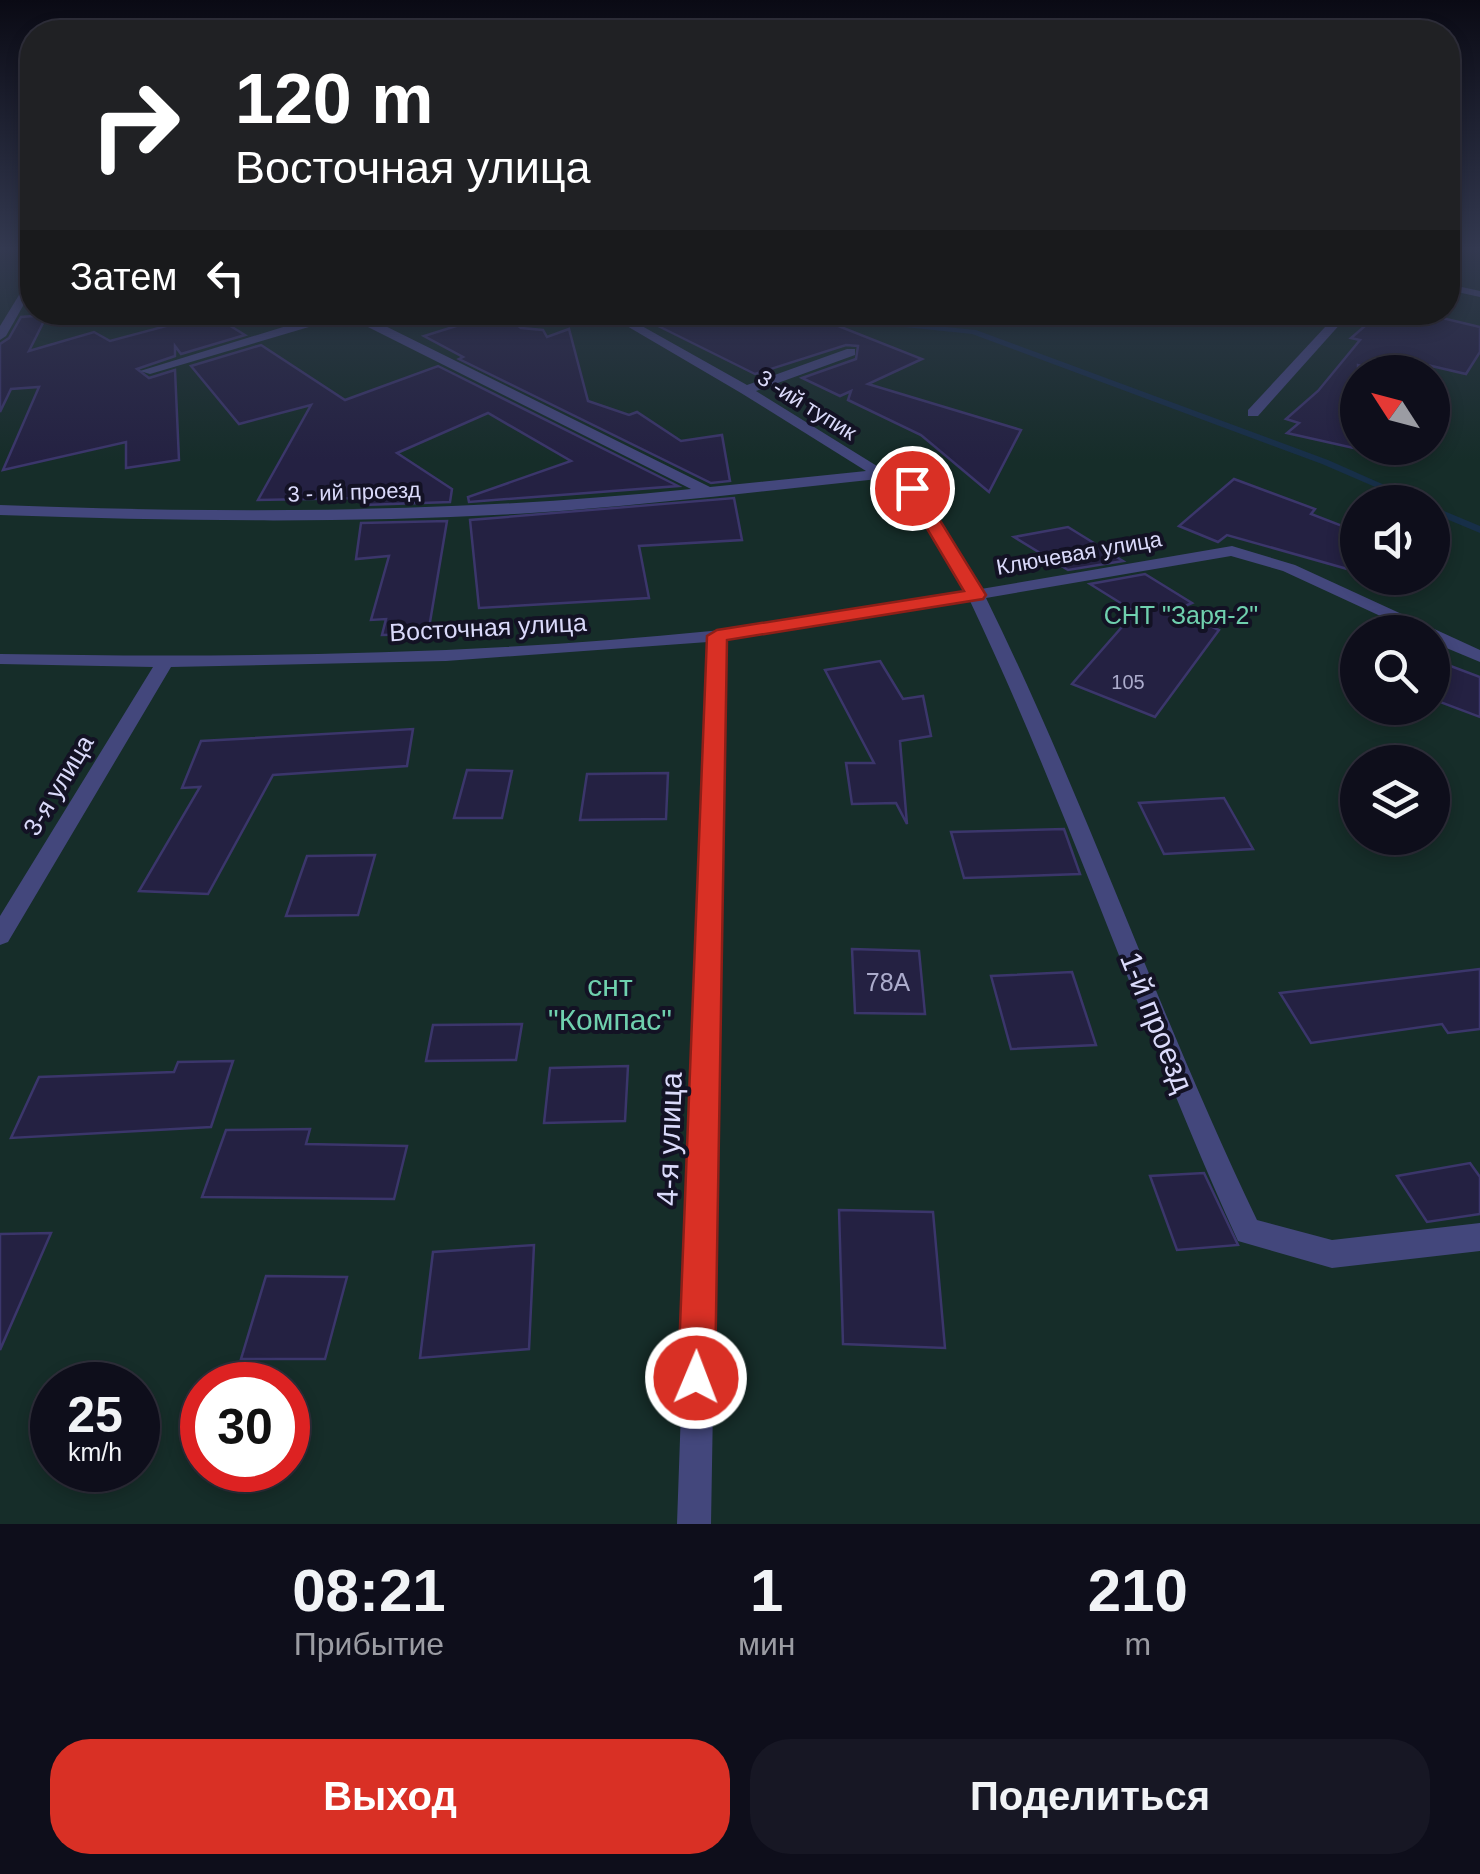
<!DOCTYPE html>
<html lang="ru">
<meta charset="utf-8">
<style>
:root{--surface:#0e0e1b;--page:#171724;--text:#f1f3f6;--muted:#9b9ca3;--line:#2e2e3a;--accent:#d93025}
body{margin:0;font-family:Helvetica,sans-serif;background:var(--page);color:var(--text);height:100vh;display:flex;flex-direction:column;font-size:38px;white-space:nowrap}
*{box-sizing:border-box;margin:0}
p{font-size:32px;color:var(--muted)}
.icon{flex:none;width:55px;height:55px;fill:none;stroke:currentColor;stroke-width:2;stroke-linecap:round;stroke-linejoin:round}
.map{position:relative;height:1524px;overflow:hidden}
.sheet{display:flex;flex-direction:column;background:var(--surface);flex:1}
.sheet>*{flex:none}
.guide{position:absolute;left:20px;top:20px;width:1440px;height:305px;border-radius:40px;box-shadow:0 5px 15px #0003,0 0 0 2px var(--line);background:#202124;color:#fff;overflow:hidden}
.needle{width:65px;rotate:306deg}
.fabs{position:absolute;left:1340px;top:355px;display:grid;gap:20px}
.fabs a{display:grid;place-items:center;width:110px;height:110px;border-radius:50%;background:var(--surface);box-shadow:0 5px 15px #0003,0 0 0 2px var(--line);font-size:50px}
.speed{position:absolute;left:30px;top:1362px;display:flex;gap:20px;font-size:50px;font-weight:700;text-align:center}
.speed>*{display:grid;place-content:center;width:130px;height:130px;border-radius:50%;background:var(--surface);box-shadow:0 5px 15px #0003,0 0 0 2px var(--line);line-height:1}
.speed small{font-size:25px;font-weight:400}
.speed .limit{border:15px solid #d22;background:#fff;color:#111}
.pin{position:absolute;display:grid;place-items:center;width:85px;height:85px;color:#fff;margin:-42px;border:5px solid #fff;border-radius:50%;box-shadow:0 2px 10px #0007}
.me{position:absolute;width:110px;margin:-55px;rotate:1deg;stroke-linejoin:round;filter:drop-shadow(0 0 8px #0008)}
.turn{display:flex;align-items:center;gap:35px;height:210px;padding:0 50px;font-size:45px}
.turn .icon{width:130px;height:130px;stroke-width:2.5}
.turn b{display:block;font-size:70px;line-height:85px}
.then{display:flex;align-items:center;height:95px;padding:0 50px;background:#0003;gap:20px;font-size:38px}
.eta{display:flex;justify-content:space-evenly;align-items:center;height:170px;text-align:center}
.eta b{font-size:60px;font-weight:700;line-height:70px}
.button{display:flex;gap:20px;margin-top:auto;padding:20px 50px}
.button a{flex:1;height:115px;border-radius:40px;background:var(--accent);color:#fff;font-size:40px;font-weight:700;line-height:115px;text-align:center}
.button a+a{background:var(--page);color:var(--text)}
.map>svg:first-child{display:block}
</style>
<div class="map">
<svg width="1480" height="1524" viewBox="0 0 1480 1524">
<rect width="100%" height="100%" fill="#131224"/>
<!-- green -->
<path fill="#162d29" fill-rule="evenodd" d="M 0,247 L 32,247 L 32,312 L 1448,312 L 1448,247 L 1480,247 L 1480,1524 L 0,1524 ZM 1358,372 L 1432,372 L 1432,448 L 1358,448 ZM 1358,502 L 1432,502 L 1432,578 L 1358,578 ZM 1358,632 L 1432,632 L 1432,708 L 1358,708 ZM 1358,762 L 1432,762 L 1432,838 L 1358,838 ZM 52,1385 L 138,1385 L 138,1470 L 52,1470 ZM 202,1385 L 288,1385 L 288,1470 L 202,1470 Z"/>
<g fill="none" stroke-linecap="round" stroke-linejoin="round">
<!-- stream -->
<g fill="#172f48" fill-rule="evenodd">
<path d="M 854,312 L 866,312 L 886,321 L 976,330 L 1328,460 L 1423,502 L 1410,502 L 1322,464 L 972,334 L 885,325 Z"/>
<path d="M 1432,506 L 1480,526 L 1480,533 L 1432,513 Z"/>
</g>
</g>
<!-- building -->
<g fill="#242142" stroke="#3b366b" stroke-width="2.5">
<path d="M 501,312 L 521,328 L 543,330 L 547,337 L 569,329 L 588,401 L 629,415 L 637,412 L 681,441 L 722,435 L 730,481 L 711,483 L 459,359 L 463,357 L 424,336 Z"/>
<path d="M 630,312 L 803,312 L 922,359 L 868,384 L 1021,430 L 989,492 L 921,435 L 848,400 L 851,391 L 840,396 L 802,378 L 856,359 L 858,346 L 846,345 L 755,374 Z"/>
<path d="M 1381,312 L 1417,312 L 1480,327 L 1480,352 L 1466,374 L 1397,358 L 1386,372 L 1358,365 L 1358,449 L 1287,433 L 1299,423 L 1286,419 L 1318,391 L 1360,340 L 1351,338 Z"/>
<path d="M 211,314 L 245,335 L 181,354 L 175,346 L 175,356 L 137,369 L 149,378 L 175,370 L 179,460 L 126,468 L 126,442 L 3,470 L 39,387 L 11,389 L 0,412 L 0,344 L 9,338 L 21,317 L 47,315 L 29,351 L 94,332 L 110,341 Z"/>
<path d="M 261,345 L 345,400 L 438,366 L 678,486 L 469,502 L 468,497 L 571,461 L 488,413 L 397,453 L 452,489 L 450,502 L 364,505 L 365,498 L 258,500 L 311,405 L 239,424 L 191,366 Z"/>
<path d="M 1234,479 L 1315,509 L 1311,514 L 1358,532 L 1358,572 L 1227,535 L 1218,542 L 1179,526 Z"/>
<path d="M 734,498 L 742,540 L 639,546 L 649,598 L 479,608 L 470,520 Z"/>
<path d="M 447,521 L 428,634 L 382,635 L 386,619 L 371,620 L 389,556 L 356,559 L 361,523 Z"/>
<path d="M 1068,527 L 1123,561 L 1068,570 L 1014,537 Z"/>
<path d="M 1145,574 L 1192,603 L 1176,610 L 1219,630 L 1155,717 L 1072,684 L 1135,612 L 1090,584 Z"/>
<path d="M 1432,659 L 1480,677 L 1480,717 L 1432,699 Z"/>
<path d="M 880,661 L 903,699 L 923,696 L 931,736 L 900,741 L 907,824 L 896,803 L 852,804 L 846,763 L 874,763 L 825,670 Z"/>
<path d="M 413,729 L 407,766 L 273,775 L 208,894 L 139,891 L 200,787 L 182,788 L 201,741 Z"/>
<path d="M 467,770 L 512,771 L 502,818 L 454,818 Z"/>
<path d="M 668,773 L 666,819 L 580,820 L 587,774 Z"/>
<path d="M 1224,798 L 1253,849 L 1164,854 L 1139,803 Z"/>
<path d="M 1064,829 L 1080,874 L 964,878 L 951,832 Z"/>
<path d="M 375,855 L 358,915 L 286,916 L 307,856 Z"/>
<path d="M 852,949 L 919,951 L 925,1014 L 855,1013 Z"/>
<path d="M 1480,969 L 1480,1029 L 1448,1033 L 1442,1024 L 1311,1043 L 1280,993 Z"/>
<path d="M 1072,972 L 1096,1045 L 1011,1049 L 991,976 Z"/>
<path d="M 522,1024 L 516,1060 L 426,1061 L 433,1025 Z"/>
<path d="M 233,1061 L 211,1127 L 11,1138 L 39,1077 L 174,1072 L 178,1062 Z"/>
<path d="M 628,1066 L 625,1121 L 544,1123 L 550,1068 Z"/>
<path d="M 310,1129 L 306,1144 L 407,1146 L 394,1199 L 202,1197 L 226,1130 Z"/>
<path d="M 1470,1163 L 1480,1177 L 1480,1214 L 1427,1222 L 1397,1176 Z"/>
<path d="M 1204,1173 L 1238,1245 L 1177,1250 L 1150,1176 Z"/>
<path d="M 839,1210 L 933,1212 L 945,1348 L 843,1344 Z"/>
<path d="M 51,1233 L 0,1350 L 0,1234 Z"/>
<path d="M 534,1245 L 529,1349 L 420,1358 L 433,1252 Z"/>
<path d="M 266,1276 L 347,1277 L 325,1359 L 241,1359 Z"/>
</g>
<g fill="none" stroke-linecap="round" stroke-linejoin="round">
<!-- minor -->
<g fill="#43477c" fill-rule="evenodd">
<path d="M 32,279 L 32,290 L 6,336 L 0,340 L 0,326 L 27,282 Z"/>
<path d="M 1448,284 L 1480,291 L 1480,297 L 1448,290 Z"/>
<path d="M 332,312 L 357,312 L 710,487 L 866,471 L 741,393 L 603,312 L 617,312 L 747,385 L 847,349 L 855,349 L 855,355 L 756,391 L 885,471 L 917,486 L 981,589 L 1232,546 L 1295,565 L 1480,650 L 1480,662 L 1432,642 L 1432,632 L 1415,632 L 1283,571 L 1231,556 L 986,598 C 1086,801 1159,1016 1257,1220 L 1332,1240 L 1480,1223 L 1480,1251 L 1332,1268 L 1238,1241 C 1142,1030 1069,810 970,601 L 726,640 L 711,1524 L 677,1524 L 708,642 L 446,661 L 171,667 L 8,942 L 0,945 L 0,916 L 153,667 L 0,664 L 0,654 C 237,658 475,655 711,631 C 797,622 881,605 966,592 L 906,492 L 878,479 C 762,491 647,505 531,513 C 354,524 177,521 0,515 L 0,505 C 231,514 461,513 691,489 L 346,316 L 150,374 L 140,371 Z"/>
<path d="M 1004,312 L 1016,312 L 1007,319 L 1001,316 Z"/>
<path d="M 1339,312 L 1351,312 L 1258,416 L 1248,416 L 1248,410 Z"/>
</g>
</g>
<!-- sky -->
<linearGradient id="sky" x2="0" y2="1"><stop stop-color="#0a0a14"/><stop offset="0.54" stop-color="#333950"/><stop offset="1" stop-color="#333950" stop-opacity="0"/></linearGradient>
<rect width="1480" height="460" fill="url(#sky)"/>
<!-- route -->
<path fill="#d93025" stroke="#8d1f18" stroke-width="2.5" d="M 912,483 L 920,488 L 986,595 L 983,599 L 727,640 L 715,1378 L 709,1391 L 696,1396 L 684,1391 L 678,1378 L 707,636 L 717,630 L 964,591 L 903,488 Z"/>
<g text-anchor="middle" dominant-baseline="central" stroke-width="8" stroke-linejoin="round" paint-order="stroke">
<!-- number labels -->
<g font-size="20" fill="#acaccc">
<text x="1128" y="682">105</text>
</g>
<!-- far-street labels -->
<g font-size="22" fill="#dadafa" stroke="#131224">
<text transform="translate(807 405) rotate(32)">3 -ий тупик</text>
<text transform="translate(354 492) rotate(-2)">3 - ий проезд</text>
<text transform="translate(1079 553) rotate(-10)">Ключевая улица</text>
</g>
<!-- park labels -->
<g font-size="25" fill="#6fd0ae" stroke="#131224">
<text x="1181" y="615">СНТ "Заря-2"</text>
</g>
<!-- street labels -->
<g font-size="25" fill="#dadafa" stroke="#131224">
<text transform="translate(488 627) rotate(-3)">Восточная улица</text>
<text transform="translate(58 785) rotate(-59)">3-я улица</text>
</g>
<!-- near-number labels -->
<g font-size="25" fill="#acaccc">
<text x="888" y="982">78А</text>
</g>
<!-- near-park labels -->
<g font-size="30" fill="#6fd0ae" stroke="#131224">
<text x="610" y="985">снт<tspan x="610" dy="34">"Компас"</tspan></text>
</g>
<!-- near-street labels -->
<g font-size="30" fill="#dadafa" stroke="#131224">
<text transform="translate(1157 1022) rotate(68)">1-й проезд</text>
<text transform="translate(669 1139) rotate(-88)">4-я улица</text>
</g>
</g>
</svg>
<div class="fabs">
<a><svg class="needle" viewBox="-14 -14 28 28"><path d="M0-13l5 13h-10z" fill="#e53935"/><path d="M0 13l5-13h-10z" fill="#9b9ca3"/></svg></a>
<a><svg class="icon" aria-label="sound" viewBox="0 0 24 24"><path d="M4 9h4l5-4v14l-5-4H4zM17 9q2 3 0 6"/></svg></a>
<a><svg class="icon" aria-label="search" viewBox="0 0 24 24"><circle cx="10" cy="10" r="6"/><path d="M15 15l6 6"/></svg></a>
<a><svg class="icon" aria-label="layers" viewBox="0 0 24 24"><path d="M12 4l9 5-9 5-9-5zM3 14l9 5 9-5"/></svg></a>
</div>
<div class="speed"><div>25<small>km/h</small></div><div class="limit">30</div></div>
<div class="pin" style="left:912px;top:488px;background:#d93025"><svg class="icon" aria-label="arrive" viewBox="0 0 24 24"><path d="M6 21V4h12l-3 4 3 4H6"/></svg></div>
<svg class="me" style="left:696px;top:1378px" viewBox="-20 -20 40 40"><circle r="17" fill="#d93025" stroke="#fff" stroke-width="3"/><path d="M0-11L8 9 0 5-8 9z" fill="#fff"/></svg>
<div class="guide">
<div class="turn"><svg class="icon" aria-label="right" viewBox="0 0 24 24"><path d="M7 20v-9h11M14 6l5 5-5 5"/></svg><div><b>120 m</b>Восточная улица</div></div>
<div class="then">Затем<svg class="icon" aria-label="left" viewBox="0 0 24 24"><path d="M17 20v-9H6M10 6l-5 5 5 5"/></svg></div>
</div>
</div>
<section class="sheet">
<div class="eta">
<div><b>08:21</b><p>Прибытие</p></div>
<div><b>1</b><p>мин</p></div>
<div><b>210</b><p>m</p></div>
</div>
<div class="button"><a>Выход</a><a>Поделиться</a></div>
</section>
